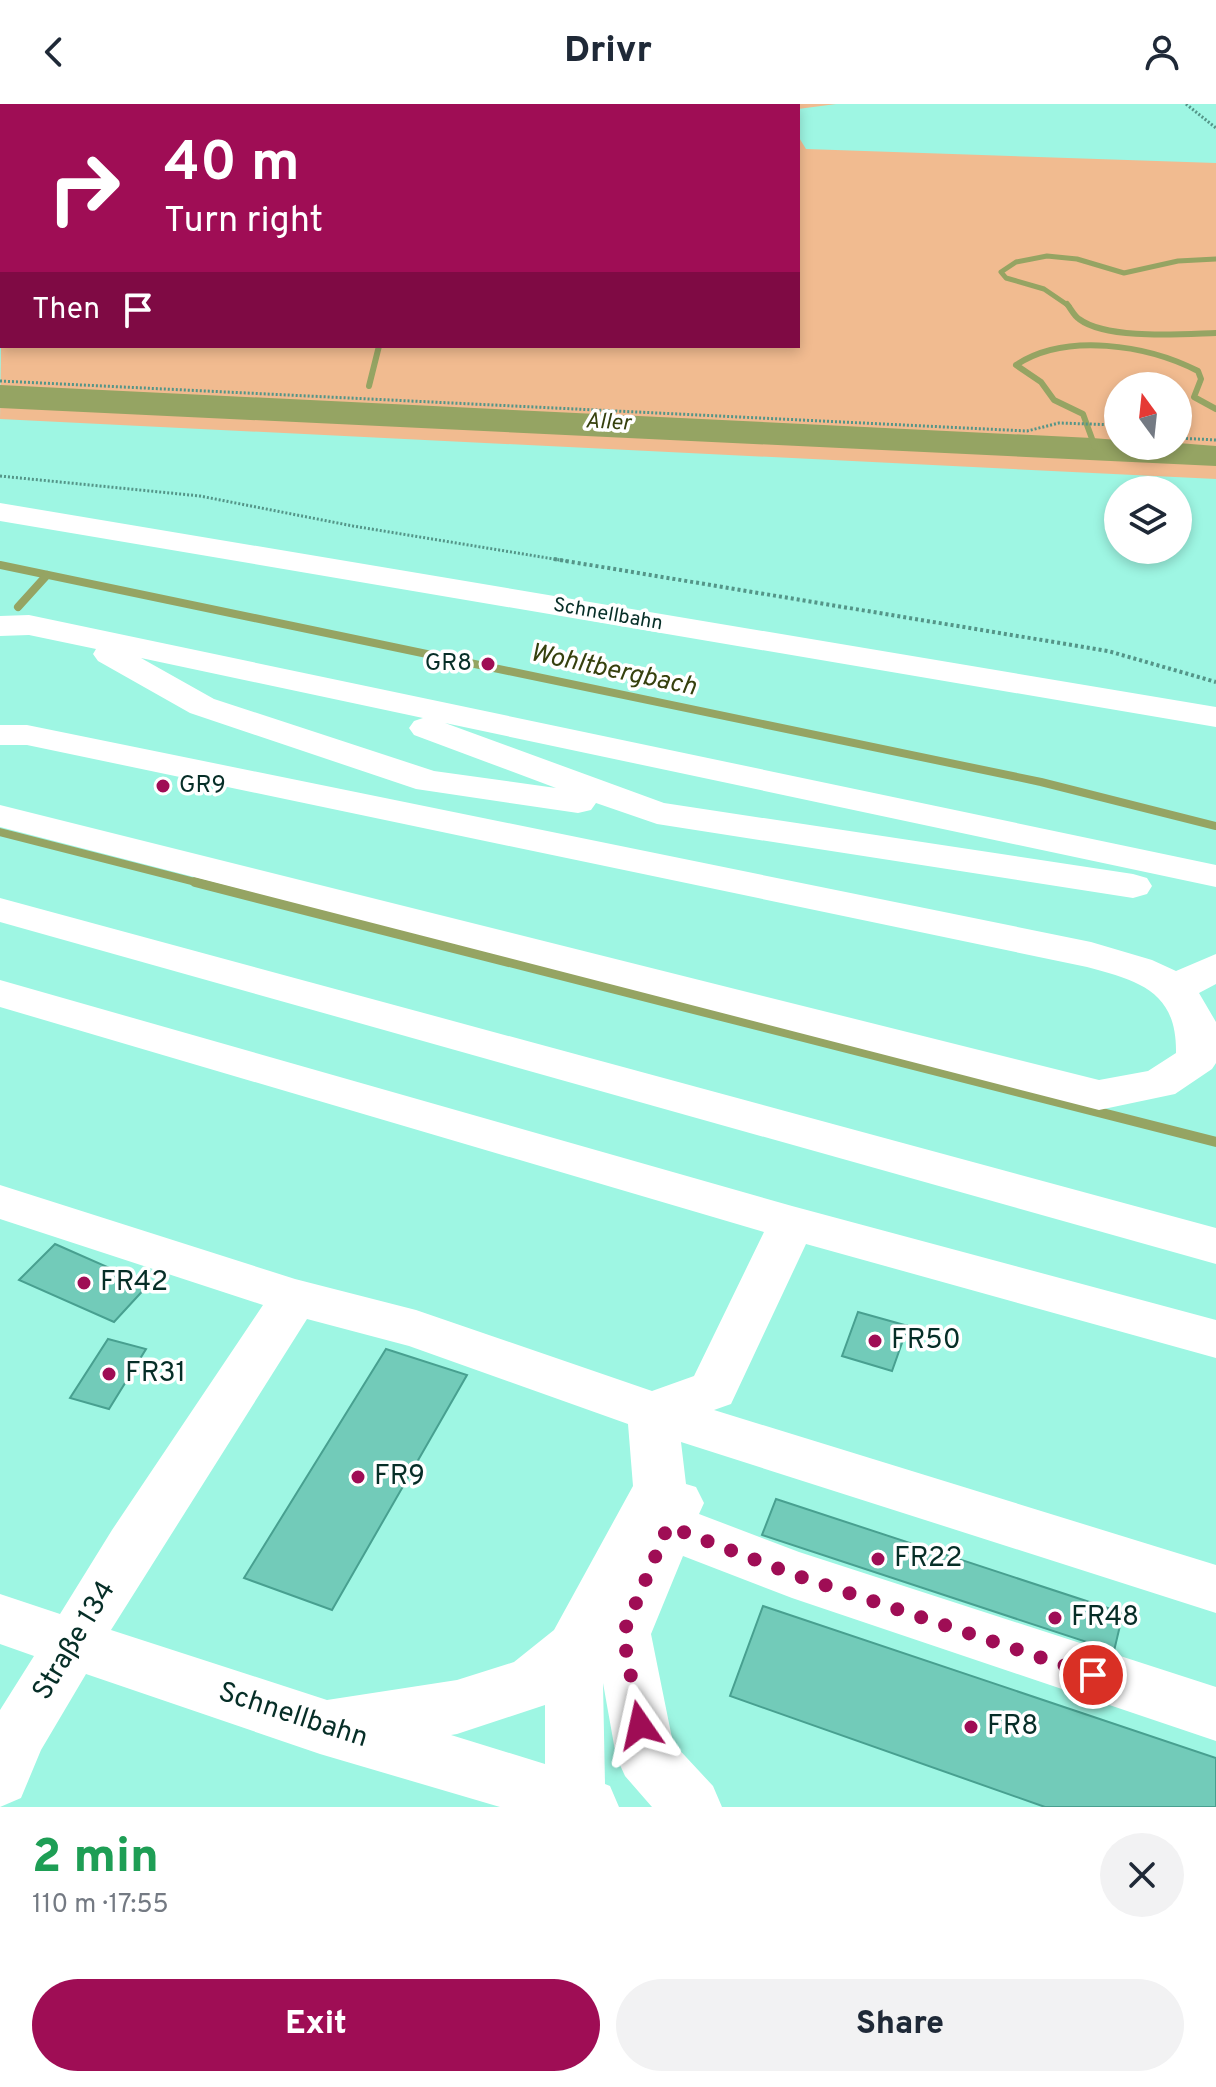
<!DOCTYPE html>
<meta charset="utf-8">
<style>
:root{--surface:#fff;--page:#f2f2f3;--text:#1f2937;--muted:#747a83;--accent:#9f0d55}
body{margin:0;font-family:Overpass,sans-serif;background:var(--page);color:var(--text);height:100vh;display:flex;flex-direction:column;font-size:30px;white-space:nowrap}
*{box-sizing:border-box;margin:0}
p{font-size:26px;color:var(--muted)}
.icon{flex:none;width:44px;height:44px;fill:none;stroke:currentColor;stroke-width:2;stroke-linecap:round;stroke-linejoin:round}
.map{position:relative;height:1703px;overflow:hidden}
.panel{display:flex;flex-direction:column;background:var(--surface);flex:1}
.panel>*{flex:none}
.guide{position:absolute;left:0px;top:0px;width:800px;height:244px;box-shadow:0 4px 12px #0003;background:#9f0d55;color:#fff;overflow:hidden}
.needle{width:52px;rotate:345deg}
.controls{position:absolute;left:1104px;top:268px;display:grid;gap:16px}
.controls a{display:grid;place-items:center;width:88px;height:88px;border-radius:50%;background:var(--surface);box-shadow:0 4px 12px #0003;font-size:40px}
.pin{position:absolute;display:grid;place-items:center;width:68px;height:68px;color:#fff;margin:-34px;border:4px solid #fff;border-radius:50%;box-shadow:0 2px 8px #0007}
.me{position:absolute;width:88px;margin:-44px;rotate:349deg;stroke-linejoin:round;filter:drop-shadow(0 0 6px #0008)}
.turn{display:flex;align-items:center;gap:28px;height:168px;padding:0 32px;font-size:36px}
.turn .icon{width:104px;height:104px;stroke-width:2.5}
.turn b{display:block;font-size:56px;line-height:68px}
.then{display:flex;align-items:center;height:76px;padding:0 32px;background:#0003;gap:16px;font-size:30px}
.round{display:grid;place-items:center;flex:none;width:84px;height:84px;border-radius:42px;background:var(--page)}
.headline{display:flex;align-items:center;justify-content:space-between;height:136px;padding:0 32px}
h1{font-size:48px;font-weight:800;line-height:60px;color:#1e9e55}
.cta{display:flex;gap:16px;margin-top:auto;padding:16px 32px}
.cta a{flex:1;height:92px;border-radius:48px;background:var(--accent);color:#fff;font-size:32px;font-weight:800;line-height:92px;text-align:center}
.cta a+a{background:var(--page);color:var(--text)}
header{display:flex;justify-content:space-between;align-items:center;height:104px;padding:0 32px;background:var(--surface);font-size:36px;font-weight:800}
.map>svg:first-child{display:block}
</style>
<header><svg class="icon" aria-label="back" viewBox="0 0 24 24"><path d="M15 5l-7 7 7 7"/></svg>Drivr<svg class="icon" aria-label="person" viewBox="0 0 24 24"><circle cx="12" cy="8" r="4"/><path d="M4 21q1-7 8-7t8 7"/></svg></header>
<div class="map">
<svg width="1216" height="1703" viewBox="0 0 1216 1703">
<rect width="100%" height="100%" fill="#9ef6e3"/>
<!-- green -->
<g fill="#f1bb90" fill-rule="evenodd">
<path d="M 0,0 L 314,0 L 315,2 L 2,2 L 0,167 Z"/>
<path d="M 333,0 L 836,0 L 798,5 L 798,2 Z"/>
<path d="M 798,32 L 806,45 L 1216,59 L 1216,375 L 0,315 L 2,175 L 2,242 L 798,242 ZM 1118,282 L 1178,282 L 1178,342 L 1118,342 Z"/>
</g>
<!-- water -->
<path fill="#95a463" d="M 0,281 L 1092,334 L 1118,336 L 1118,342 L 1178,342 L 1178,339 L 1216,342 L 1216,362 L 0,304 Z"/>
<g fill="none" stroke-linecap="round" stroke-linejoin="round">
<!-- stream-far3 -->
<path stroke="#95a463" stroke-width="5" d="M 1069,202 L 1044,185 L 1006,174 L 1001,168 L 1016,158 L 1047,152 L 1077,155 L 1124,169 L 1178,157 L 1216,155"/>
<!-- stream-far2 -->
<g stroke="#95a463" stroke-width="6">
<path d="M 1067,200 C 1071,205 1074,212 1079,215 C 1107,236 1182,230 1216,229"/>
<path d="M 369,282 L 379,242"/>
<path d="M 1095,343 L 1083,310 L 1054,296 L 1041,278 L 1016,261 C 1066,228 1147,241 1198,267 L 1201,275 L 1194,293 L 1216,305"/>
</g>
<!-- stream-far1 -->
<g stroke="#95a463" stroke-width="8">
<path d="M 0,461 L 1041,678 L 1216,722"/>
<path d="M 18,503 L 47,471"/>
<path d="M 0,728 L 203,780"/>
</g>
<!-- stream -->
<path stroke="#95a463" stroke-width="10" d="M 195,778 L 1216,1038"/>
</g>
<!-- building -->
<g fill="#72cbb9" stroke="#48a090" stroke-width="2">
<path d="M 55,1140 L 148,1181 L 114,1218 L 19,1176 Z"/>
<path d="M 858,1208 L 908,1222 L 892,1267 L 842,1252 Z"/>
<path d="M 108,1235 L 146,1245 L 109,1305 L 70,1294 Z"/>
<path d="M 386,1245 L 467,1271 L 332,1506 L 244,1474 Z"/>
<path d="M 776,1395 L 1123,1509 L 1114,1547 L 762,1431 Z"/>
<path d="M 763,1502 L 1216,1654 L 1216,1703 L 1045,1703 L 730,1592 Z"/>
</g>
<g fill="none" stroke-linecap="round" stroke-linejoin="round">
<!-- path-far1 -->
<g stroke="#549588" stroke-width="3" stroke-dasharray="2 2" stroke-linecap="butt">
<path d="M 1186,0 L 1216,24"/>
<path d="M 0,277 L 1027,327 L 1059,319 L 1118,321"/>
<path d="M 1178,334 L 1216,336"/>
<path d="M 0,372 L 200,392 L 353,422 L 566,457"/>
</g>
<!-- path -->
<path stroke="#549588" stroke-width="4" stroke-dasharray="3 3" stroke-linecap="butt" d="M 554,455 L 1108,547 L 1216,578"/>
<!-- minor -->
<g fill="#fff" fill-rule="evenodd">
<path d="M 0,399 L 1216,603 L 1216,623 L 0,417 Z"/>
<path d="M 29,511 L 1216,761 L 1216,783 L 445,619 L 664,699 L 1133,770 L 1147,774 L 1152,782 L 1147,790 L 1133,794 L 657,720 L 596,699 L 591,706 L 578,709 L 416,685 L 190,609 L 98,557 L 93,550 L 96,545 L 29,531 L 0,532 L 0,512 ZM 141,554 L 423,614 L 414,617 L 409,624 L 414,631 L 556,684 L 434,667 L 214,595 Z"/>
<path d="M 0,621 L 27,621 L 1091,838 L 1152,856 L 1176,867 L 1216,850 L 1216,880 L 1199,889 L 1216,918 L 1216,959 L 1212,965 L 1175,990 L 1099,1006 L 0,723 L 0,701 L 1099,976 L 1148,967 L 1176,949 C 1177,887 1139,877 1087,863 L 27,641 L 0,641 Z"/>
<path d="M 0,794 L 1216,1124 L 1216,1160 L 0,818 Z"/>
<path d="M 0,876 L 792,1102 L 1216,1216 L 1216,1254 L 806,1140 L 731,1300 L 714,1306 L 1216,1461 L 1216,1509 L 681,1338 L 686,1380 L 696,1383 L 704,1399 L 699,1410 L 799,1448 L 1216,1583 L 1216,1637 L 792,1494 L 683,1452 L 651,1530 L 673,1639 L 713,1682 L 722,1703 L 652,1703 L 625,1672 L 616,1652 L 603,1579 L 605,1680 L 610,1682 L 619,1703 L 500,1703 L 320,1650 L 86,1570 L 41,1646 L 21,1694 L 0,1703 L 0,1606 L 34,1552 L 0,1540 L 0,1490 L 60,1510 L 112,1426 L 263,1201 L 0,1115 L 0,1081 L 295,1175 L 416,1206 L 652,1287 L 694,1272 L 764,1128 L 0,903 ZM 307,1215 L 409,1242 L 628,1320 L 633,1382 L 554,1526 L 514,1558 L 457,1576 L 327,1596 L 111,1526 ZM 545,1601 L 545,1660 L 451,1631 L 457,1630 Z"/>
</g>
</g>
<g fill="none" stroke-linecap="round" stroke-linejoin="round">
<!-- route -->
<path stroke="#9f0d55" stroke-width="14" stroke-dasharray="0 25.2" d="M 640,1621 L 623,1530 L 668,1422 L 792,1470 L 1093,1571"/>
</g>
<!-- markers -->
<g fill="#9f0d55" stroke="#fff" stroke-width="3">
<circle cx="488" cy="560" r="8"/>
<circle cx="163" cy="682" r="8"/>
<circle cx="84" cy="1179" r="8"/>
<circle cx="875" cy="1237" r="8"/>
<circle cx="109" cy="1270" r="8"/>
<circle cx="358" cy="1373" r="8"/>
<circle cx="878" cy="1455" r="8"/>
<circle cx="1055" cy="1514" r="8"/>
<circle cx="971" cy="1623" r="8"/>
</g>
<g text-anchor="middle" dominant-baseline="central" stroke-width="7" stroke-linejoin="round" paint-order="stroke">
<!-- far-street labels -->
<g font-size="20" fill="#062e27" stroke="#fff">
<text transform="translate(608 511) rotate(10)">Schnellbahn</text>
</g>
<!-- far-water labels -->
<g font-size="22" font-style="italic" fill="#36400d" stroke="#fff">
<text transform="translate(608 319) rotate(3)">Aller</text>
</g>
<!-- poi labels -->
<g font-size="24" fill="#062e27" stroke="#fff" text-anchor="end">
<text x="472" y="560">GR8</text>
<text x="179" y="682" text-anchor="start">GR9</text>
</g>
<!-- water labels -->
<g font-size="26" font-style="italic" fill="#36400d" stroke="#fff">
<text transform="translate(613 567) rotate(12)">Wohltbergbach</text>
</g>
<!-- near-poi labels -->
<g font-size="28" fill="#062e27" stroke="#fff" text-anchor="start">
<text x="100" y="1179">FR42</text>
<text x="891" y="1237">FR50</text>
<text x="125" y="1270">FR31</text>
<text x="374" y="1373">FR9</text>
<text x="894" y="1455">FR22</text>
<text x="1071" y="1514">FR48</text>
<text x="987" y="1623">FR8</text>
</g>
<!-- near-street labels -->
<g font-size="28" fill="#062e27" stroke="#fff">
<text transform="translate(75 1537) rotate(-59)">Straße 134</text>
<text transform="translate(293 1612) rotate(18)">Schnellbahn</text>
</g>
</g>
</svg>
<div class="controls">
<a><svg class="needle" viewBox="-14 -14 28 28"><path d="M0-13l5 13h-10z" fill="#e53935"/><path d="M0 13l5-13h-10z" fill="#747a83"/></svg></a>
<a><svg class="icon" aria-label="layers" viewBox="0 0 24 24"><path d="M12 4l9 5-9 5-9-5zM3 14l9 5 9-5"/></svg></a>
</div>
<div class="pin" style="left:1093px;top:1571px;background:#d93025"><svg class="icon" aria-label="arrive" viewBox="0 0 24 24"><path d="M6 21V4h12l-3 4 3 4H6"/></svg></div>
<svg class="me" style="left:640px;top:1621px" viewBox="-20 -20 40 40"><path d="M0-17L14 15 0 8-14 15z" fill="#9f0d55" stroke="#fff" stroke-width="4"/></svg>
<div class="guide">
<div class="turn"><svg class="icon" aria-label="right" viewBox="0 0 24 24"><path d="M7 20v-9h11M14 6l5 5-5 5"/></svg><div><b>40 m</b>Turn right</div></div>
<div class="then">Then<svg class="icon" aria-label="arrive" viewBox="0 0 24 24"><path d="M6 21V4h12l-3 4 3 4H6"/></svg></div>
</div>
</div>
<section class="panel">
<div class="headline"><div><h1>2 min</h1><p>110 m · 17:55</p></div><a class="round"><svg class="icon" aria-label="close" viewBox="0 0 24 24"><path d="M6 6l12 12M18 6L6 18"/></svg></a></div>
<div class="cta"><a>Exit</a><a>Share</a></div>
</section>
